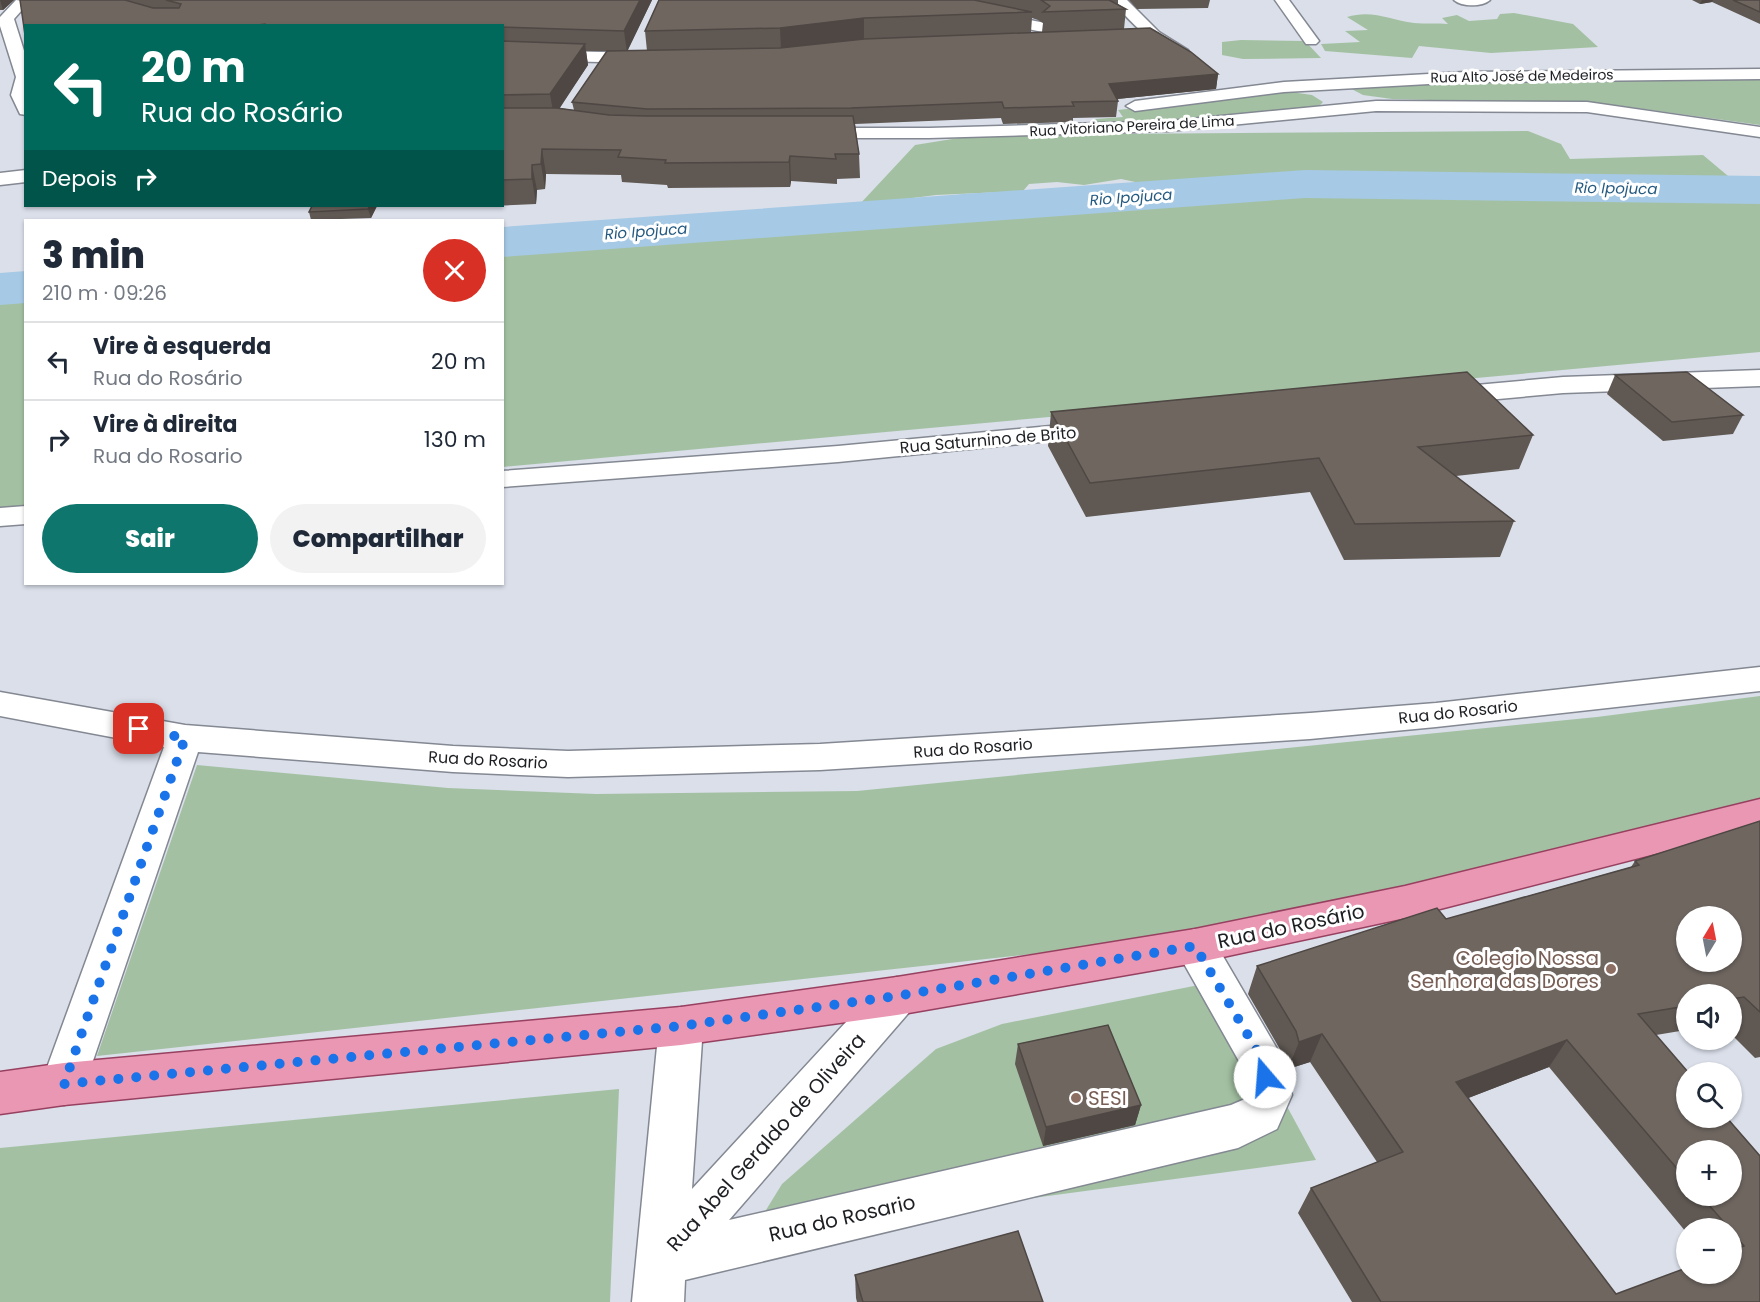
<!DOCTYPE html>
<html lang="pt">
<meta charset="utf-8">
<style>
:root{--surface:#fff;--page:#f2f2f3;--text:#1f2937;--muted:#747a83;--line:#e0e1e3;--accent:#0f766e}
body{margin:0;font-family:Poppins,sans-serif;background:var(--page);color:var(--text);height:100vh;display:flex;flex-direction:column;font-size:22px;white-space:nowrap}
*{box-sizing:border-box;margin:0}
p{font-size:20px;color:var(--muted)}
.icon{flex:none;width:33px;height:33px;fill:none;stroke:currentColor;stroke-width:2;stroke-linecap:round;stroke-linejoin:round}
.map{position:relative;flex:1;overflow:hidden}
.details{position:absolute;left:24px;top:219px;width:480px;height:366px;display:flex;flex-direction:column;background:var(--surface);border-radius:0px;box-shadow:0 2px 4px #0004}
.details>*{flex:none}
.hud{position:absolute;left:24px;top:24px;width:480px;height:183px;border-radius:0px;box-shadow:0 2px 4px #0004;background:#00695c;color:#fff;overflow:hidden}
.needle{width:39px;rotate:10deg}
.fabs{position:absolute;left:1676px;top:906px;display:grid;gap:12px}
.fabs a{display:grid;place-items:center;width:66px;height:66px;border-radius:50%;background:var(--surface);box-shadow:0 2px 4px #0004;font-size:30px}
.pin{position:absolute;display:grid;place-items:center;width:51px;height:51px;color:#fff;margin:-26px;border-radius:12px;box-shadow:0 3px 9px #0006}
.me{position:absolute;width:66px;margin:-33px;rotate:342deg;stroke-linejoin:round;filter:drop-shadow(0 0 4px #0008)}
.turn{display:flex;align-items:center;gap:21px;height:126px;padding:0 18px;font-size:27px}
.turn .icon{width:78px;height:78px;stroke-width:2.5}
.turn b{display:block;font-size:42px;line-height:51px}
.then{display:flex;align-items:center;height:57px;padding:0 18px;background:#0003;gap:12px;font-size:22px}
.round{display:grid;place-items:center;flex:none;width:63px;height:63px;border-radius:32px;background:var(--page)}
.head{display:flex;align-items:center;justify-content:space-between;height:102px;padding:0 18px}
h1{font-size:36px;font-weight:800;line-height:45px}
.action{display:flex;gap:12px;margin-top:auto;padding:12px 18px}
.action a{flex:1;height:69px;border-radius:36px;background:var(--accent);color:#fff;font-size:24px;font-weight:800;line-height:69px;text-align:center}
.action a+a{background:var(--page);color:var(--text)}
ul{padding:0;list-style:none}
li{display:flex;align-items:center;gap:18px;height:78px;padding:0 18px;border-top:2px solid var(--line)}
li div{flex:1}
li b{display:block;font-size:22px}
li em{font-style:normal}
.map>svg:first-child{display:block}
</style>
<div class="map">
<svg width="1760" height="1302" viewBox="0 0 1760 1302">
<rect width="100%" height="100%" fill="#dadfea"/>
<!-- green -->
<g fill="#a3c1a2">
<path d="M 1514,13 L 1573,24 L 1598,47 L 1491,53 L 1419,46 L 1412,58 L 1325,51 L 1321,44 L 1360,42 L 1345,31 L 1368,30 L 1347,17 C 1372,9 1390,20 1414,23 C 1425,24 1437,23 1448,24 L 1442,18 L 1457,15 L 1469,21 L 1497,19 L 1500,14 Z"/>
<path d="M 1241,40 L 1305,41 L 1321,58 L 1243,59 L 1222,55 L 1222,42 Z"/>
<path d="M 1760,76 L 1760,125 L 1615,105 L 1392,99 L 1363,95 L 1342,84 Z"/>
<path d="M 1284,91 L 1312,95 L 1323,102 L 1317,108 L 1199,121 L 1101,126 L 1095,119 L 1123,117 L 1118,110 Z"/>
<path d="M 1528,131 L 1561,144 L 1570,159 L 1703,155 L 1734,181 L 1332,177 L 1220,183 L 1140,183 L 1121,179 L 1084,185 L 1057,182 L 1029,184 L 1023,191 L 936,195 L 859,205 L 915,145 L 977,135 Z"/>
<path d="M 1621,187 L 1760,197 L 1760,352 L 503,467 L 503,248 L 887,220 L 1220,190 Z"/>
<path d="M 25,287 L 25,510 L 0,512 L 0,289 Z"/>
<path d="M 1760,696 L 1760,809 L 1344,920 L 97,1056 L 197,765 L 448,788 L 596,794 L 857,791 L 1597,717 Z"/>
<path d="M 1219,981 L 1316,1160 L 750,1236 L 782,1184 L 936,1049 L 1002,1024 Z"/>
<path d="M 619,1089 L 610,1302 L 0,1302 L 0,1148 Z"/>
</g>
<!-- water -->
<path fill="#a6c9e5" d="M 1142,185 L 1141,203 L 849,223 L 861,209 L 964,194 Z"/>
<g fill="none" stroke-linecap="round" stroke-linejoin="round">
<!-- river -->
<g fill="#a6c9e5" fill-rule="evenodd">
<path d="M 1305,170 L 1760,176 L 1760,204 L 1305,198 L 502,257 L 502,227 Z"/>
<path d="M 26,271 L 26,303 L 0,305 L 0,273 Z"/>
</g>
<defs>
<g id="minor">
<path d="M 16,0 L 29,2 L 14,19 L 26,57 L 26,115 L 20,114 L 11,95 L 16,77 L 0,26 L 0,17 Z"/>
<path d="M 901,0 L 929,0 L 1086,31 L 1094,36 L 1086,41 L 908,4 Z"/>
<path d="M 1112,0 L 1127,0 L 1159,32 L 1188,50 L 1190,53 L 1188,56 C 1167,61 1124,16 1112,0 Z"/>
<path d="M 1275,0 L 1289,0 L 1319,41 L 1316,44 L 1306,44 Z"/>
<path d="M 1454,0 L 1490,0 C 1482,7 1462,7 1454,0 Z"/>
<path d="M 502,50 L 648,53 L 656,58 L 648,63 L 502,60 Z"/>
<path d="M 1760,69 L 1760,79 L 1465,82 L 1284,92 L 1135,111 L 1126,106 L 1135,101 L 1284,82 L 1465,72 Z"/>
<path d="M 1376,101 L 1587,102 L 1760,127 L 1760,137 L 1587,112 L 1376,111 L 1169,131 L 929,138 L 810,138 L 801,133 L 810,128 L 929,128 L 1169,121 Z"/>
<path d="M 26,170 L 26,182 L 0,185 L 0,173 Z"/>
<path d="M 1760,370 L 1760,386 L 1563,393 L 1443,404 L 1434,401 L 1430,396 L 1434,391 L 1443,388 L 1563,377 Z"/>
<path d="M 1093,422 L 1102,424 L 1106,430 L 1102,436 L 838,462 L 502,487 L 502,471 L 838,446 Z"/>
<path d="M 26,506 L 26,524 L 0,526 L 0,508 Z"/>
<path d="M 1760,667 L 1760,691 L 1436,727 L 1310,739 L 820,770 L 568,777 L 453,772 L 198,752 L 80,1099 L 64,1105 L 48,1099 L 41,1084 L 164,747 L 0,716 L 0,692 L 185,725 L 453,746 L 568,751 L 820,744 L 1310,713 L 1436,703 Z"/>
<path d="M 1195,929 L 1210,934 L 1283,1059 L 1292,1095 L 1277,1129 L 1238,1148 L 685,1280 L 684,1302 L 632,1302 L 659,1026 L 666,1012 L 681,1007 L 696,1012 L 703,1026 L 692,1189 L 882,983 L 897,977 L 912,983 L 918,996 L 912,1009 L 729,1220 L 1231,1105 L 1245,1099 L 1240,1063 L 1174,946 L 1180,934 Z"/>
</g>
<path id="major" d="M 1760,799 L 1760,827 L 1405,918 L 1195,963 L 897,1015 L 681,1045 L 64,1105 L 0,1114 L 0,1072 L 64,1063 L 681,1007 L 897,977 L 1195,929 L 1405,886 Z"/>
</defs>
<!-- minor casing -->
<use href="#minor" stroke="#838892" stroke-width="3"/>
<!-- major casing -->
<use href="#major" stroke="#984060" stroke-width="3"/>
<!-- minor -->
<use href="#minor" fill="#fff" fill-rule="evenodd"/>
<!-- major -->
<use href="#major" fill="#e997b3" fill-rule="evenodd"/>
</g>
<!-- wall -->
<g fill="#5f5853" fill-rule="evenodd">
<path d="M 0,0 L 14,0 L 3,10 L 0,10 Z"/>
<path d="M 20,0 L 652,0 L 627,51 L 647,51 L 645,31 L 659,0 L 1118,0 L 1118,4 L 1126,9 L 1124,29 L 1218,74 L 1216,89 L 1117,99 L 1118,101 L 1116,117 L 1073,118 L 1073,122 L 1003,124 L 1001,118 L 855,124 L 859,154 L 860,178 L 837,179 L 837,184 L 791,181 L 790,187 L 668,188 L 667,185 L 622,182 L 621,175 L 546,174 L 545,189 L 537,190 L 536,204 L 493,206 L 502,206 L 502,26 L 26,26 ZM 1032,18 L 1038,20 L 1043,23 L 1042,32 L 1031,32 ZM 586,51 L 610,51 L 572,102 L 574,110 L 559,108 L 588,65 Z"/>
<path d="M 1129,0 L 1210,0 L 1208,8 L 1137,9 Z"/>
<path d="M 1692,0 L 1760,0 L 1760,24 L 1712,2 L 1700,4 Z"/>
<path d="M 377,206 L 371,218 L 311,220 L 309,212 Z"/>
<path d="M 1615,375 L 1743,415 L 1733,434 L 1663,441 L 1607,394 Z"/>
<path d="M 1051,412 L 1533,435 L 1519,469 L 1456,476 L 1514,521 L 1500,557 L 1344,560 L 1310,492 L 1086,517 L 1048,446 Z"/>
<path d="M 1760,821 L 1760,1057 L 1755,1058 L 1731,1034 L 1731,994 L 1686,994 L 1686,1030 L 1656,1035 L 1727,1118 L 1760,1302 L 1352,1302 L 1298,1213 L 1311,1188 L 1377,1162 L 1310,1062 L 1288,1069 L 1285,1058 L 1248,994 L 1257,966 L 1446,919 L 1631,867 L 1635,861 ZM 1549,1067 L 1686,1232 L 1686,1228 L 1731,1228 L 1731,1274 L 1616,1294 L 1468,1098 ZM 1686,1150 L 1731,1196 L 1686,1196 Z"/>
<path d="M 1018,1044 L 1141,1105 L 1135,1125 L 1043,1146 L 1015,1064 Z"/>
<path d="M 855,1275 L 1043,1302 L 857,1302 L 856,1298 Z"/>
</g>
<!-- shaded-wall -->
<g fill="#4e4743">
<path d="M 0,0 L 14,0 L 3,10 Z"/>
<path d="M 640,0 L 652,0 L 627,52 L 624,31 Z"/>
<path d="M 1702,0 L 1713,0 L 1712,2 L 1700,4 Z"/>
<path d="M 864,18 L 864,39 L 781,49 L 780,28 Z"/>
<path d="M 585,44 L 588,65 L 554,117 L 550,94 Z"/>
<path d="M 1218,74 L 1216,89 L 1107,100 L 1109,84 Z"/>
<path d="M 542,149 L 546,174 L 545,189 L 541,164 Z"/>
<path d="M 790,156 L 791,181 L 790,187 L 789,162 Z"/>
<path d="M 532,165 L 537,190 L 536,204 L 532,179 Z"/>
<path d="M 370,206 L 377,206 L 371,218 L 368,209 Z"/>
<path d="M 1322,1034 L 1310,1062 L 1288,1069 L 1299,1042 Z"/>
<path d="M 1567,1040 L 1549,1067 L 1440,1109 L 1456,1082 Z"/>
<path d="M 1141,1105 L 1135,1125 L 1043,1146 L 1046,1127 Z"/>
</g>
<!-- building -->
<g fill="#6f6660" stroke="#4e4743" stroke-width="1.5" fill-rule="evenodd">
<path d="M 20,0 L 125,0 L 153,8 L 179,8 L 181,4 L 166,0 L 640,0 L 624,31 L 502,27 L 502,26 L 265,26 L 265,24 L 250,26 L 26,26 L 26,42 Z"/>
<path d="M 659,0 L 974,0 L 1032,12 L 864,18 L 780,28 L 645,31 Z"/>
<path d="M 1041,0 L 1109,0 L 1126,9 L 1043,12 L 1050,6 Z"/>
<path d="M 1733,0 L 1760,0 L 1760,12 Z"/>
<path d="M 1150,28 L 1191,52 L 1218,74 L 1109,84 L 1118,101 L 1072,102 L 1074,106 L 1004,108 L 1002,102 L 851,108 L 647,109 L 572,102 L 607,51 L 780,48 L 864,39 Z"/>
<path d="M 502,41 L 585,44 L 550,94 L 502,95 Z"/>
<path d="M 502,108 L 556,108 L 609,115 L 646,116 L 853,116 L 859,154 L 835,154 L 836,159 L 790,156 L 789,162 L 665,163 L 666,160 L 618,157 L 621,150 L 542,149 L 541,164 L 532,165 L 532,179 L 502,180 Z"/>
<path d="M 312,206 L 370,206 L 368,209 L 309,212 Z"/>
<path d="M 1467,372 L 1533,435 L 1418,447 L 1514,521 L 1355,524 L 1319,458 L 1090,483 L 1051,412 Z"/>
<path d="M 1687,372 L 1743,415 L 1672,422 L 1615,375 Z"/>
<path d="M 1760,821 L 1760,1012 L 1744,997 L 1731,999 L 1731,994 L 1686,994 L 1686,1006 L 1638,1014 L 1688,1072 L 1686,1072 L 1686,1118 L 1727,1118 L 1760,1156 L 1760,1302 L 1381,1302 L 1311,1188 L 1403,1152 L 1322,1034 L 1299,1042 L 1296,1031 L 1257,966 L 1437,908 L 1446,919 L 1639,865 L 1635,861 ZM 1686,916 L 1731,916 L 1731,962 L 1686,962 ZM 1567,1040 L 1686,1179 L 1686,1150 L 1731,1150 L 1731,1196 L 1701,1196 L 1729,1228 L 1731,1228 L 1731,1231 L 1744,1246 L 1731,1251 L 1731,1274 L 1686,1274 L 1686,1268 L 1616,1294 L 1456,1082 Z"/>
<path d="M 1108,1025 L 1141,1105 L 1046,1127 L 1018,1044 Z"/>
<path d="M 1018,1231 L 1043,1302 L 863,1302 L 855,1275 Z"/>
</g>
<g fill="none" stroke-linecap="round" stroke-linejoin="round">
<!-- route -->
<path stroke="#1a73e8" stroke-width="10" stroke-dasharray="0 18" d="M 139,729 L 185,738 L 64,1084 L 681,1026 L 897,996 L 1195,946 L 1262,1059 L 1265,1077"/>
</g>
<!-- markers -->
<g fill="#8d6e63" stroke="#fff" stroke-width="2">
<circle cx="1611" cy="969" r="6"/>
<circle cx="1076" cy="1098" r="6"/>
</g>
<g text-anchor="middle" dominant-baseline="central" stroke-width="6" stroke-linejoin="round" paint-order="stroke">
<!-- far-street labels -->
<g font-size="14" fill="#1d1f23" stroke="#fff">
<text transform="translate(1522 76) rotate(-1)">Rua Alto José de Medeiros</text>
<text transform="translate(1132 126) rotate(-3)">Rua Vitoriano Pereira de Lima</text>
</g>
<!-- far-water labels -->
<g font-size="15" font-style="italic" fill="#255a81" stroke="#fff">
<text transform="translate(1616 188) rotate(1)">Rio Ipojuca</text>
<text transform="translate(1131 197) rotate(-4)">Rio Ipojuca</text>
<text transform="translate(646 231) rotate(-4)">Rio Ipojuca</text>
</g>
<!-- street labels -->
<g font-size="16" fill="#1d1f23" stroke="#fff">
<text transform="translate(988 440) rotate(-5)">Rua Saturnino de Brito</text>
<text transform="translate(1458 712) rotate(-6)">Rua do Rosario</text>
<text transform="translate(973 748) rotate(-4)">Rua do Rosario</text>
<text transform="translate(488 760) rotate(3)">Rua do Rosario</text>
</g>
<!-- near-street labels -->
<g font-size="20" fill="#1d1f23" stroke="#fff">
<text transform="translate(1291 926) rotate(-12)">Rua do Rosário</text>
<text transform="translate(766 1142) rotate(-48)">Rua Abel Geraldo de Oliveira</text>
<text transform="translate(842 1218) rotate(-13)">Rua do Rosario</text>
</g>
<!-- near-education labels -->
<g font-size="20" fill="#785e54" stroke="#fff" text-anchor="end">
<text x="1599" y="958">Colegio Nossa<tspan x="1599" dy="23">Senhora das Dores</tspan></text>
<text x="1088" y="1098" text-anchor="start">SESI</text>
</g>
</g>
</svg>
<div class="fabs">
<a><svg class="needle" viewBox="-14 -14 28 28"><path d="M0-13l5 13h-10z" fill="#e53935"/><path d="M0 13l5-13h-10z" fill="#747a83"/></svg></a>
<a><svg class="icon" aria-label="sound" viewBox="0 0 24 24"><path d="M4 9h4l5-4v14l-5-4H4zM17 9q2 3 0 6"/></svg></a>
<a><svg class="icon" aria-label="search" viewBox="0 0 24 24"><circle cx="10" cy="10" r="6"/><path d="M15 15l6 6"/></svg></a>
<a>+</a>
<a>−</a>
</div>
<div class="pin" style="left:139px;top:729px;background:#d93025"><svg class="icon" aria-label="arrive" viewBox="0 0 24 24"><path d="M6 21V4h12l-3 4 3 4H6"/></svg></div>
<svg class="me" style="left:1265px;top:1077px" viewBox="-20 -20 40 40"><circle r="19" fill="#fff"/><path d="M0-13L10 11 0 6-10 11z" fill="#1a73e8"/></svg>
<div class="hud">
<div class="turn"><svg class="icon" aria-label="left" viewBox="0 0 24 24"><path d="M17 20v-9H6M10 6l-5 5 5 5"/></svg><div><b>20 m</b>Rua do Rosário</div></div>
<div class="then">Depois<svg class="icon" aria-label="right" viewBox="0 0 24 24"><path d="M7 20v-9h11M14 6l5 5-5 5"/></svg></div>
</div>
<section class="details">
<div class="head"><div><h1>3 min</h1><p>210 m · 09:26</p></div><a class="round" style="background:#d93025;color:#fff"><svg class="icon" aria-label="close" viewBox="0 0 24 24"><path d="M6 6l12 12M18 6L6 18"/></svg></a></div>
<ul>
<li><svg class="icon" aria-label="left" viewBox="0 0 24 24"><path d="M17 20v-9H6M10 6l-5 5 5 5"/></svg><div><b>Vire à esquerda</b><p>Rua do Rosário</p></div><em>20 m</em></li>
<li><svg class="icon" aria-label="right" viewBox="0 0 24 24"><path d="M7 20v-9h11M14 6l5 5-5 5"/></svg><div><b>Vire à direita</b><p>Rua do Rosario</p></div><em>130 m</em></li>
</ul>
<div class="action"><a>Sair</a><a>Compartilhar</a></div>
</section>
</div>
